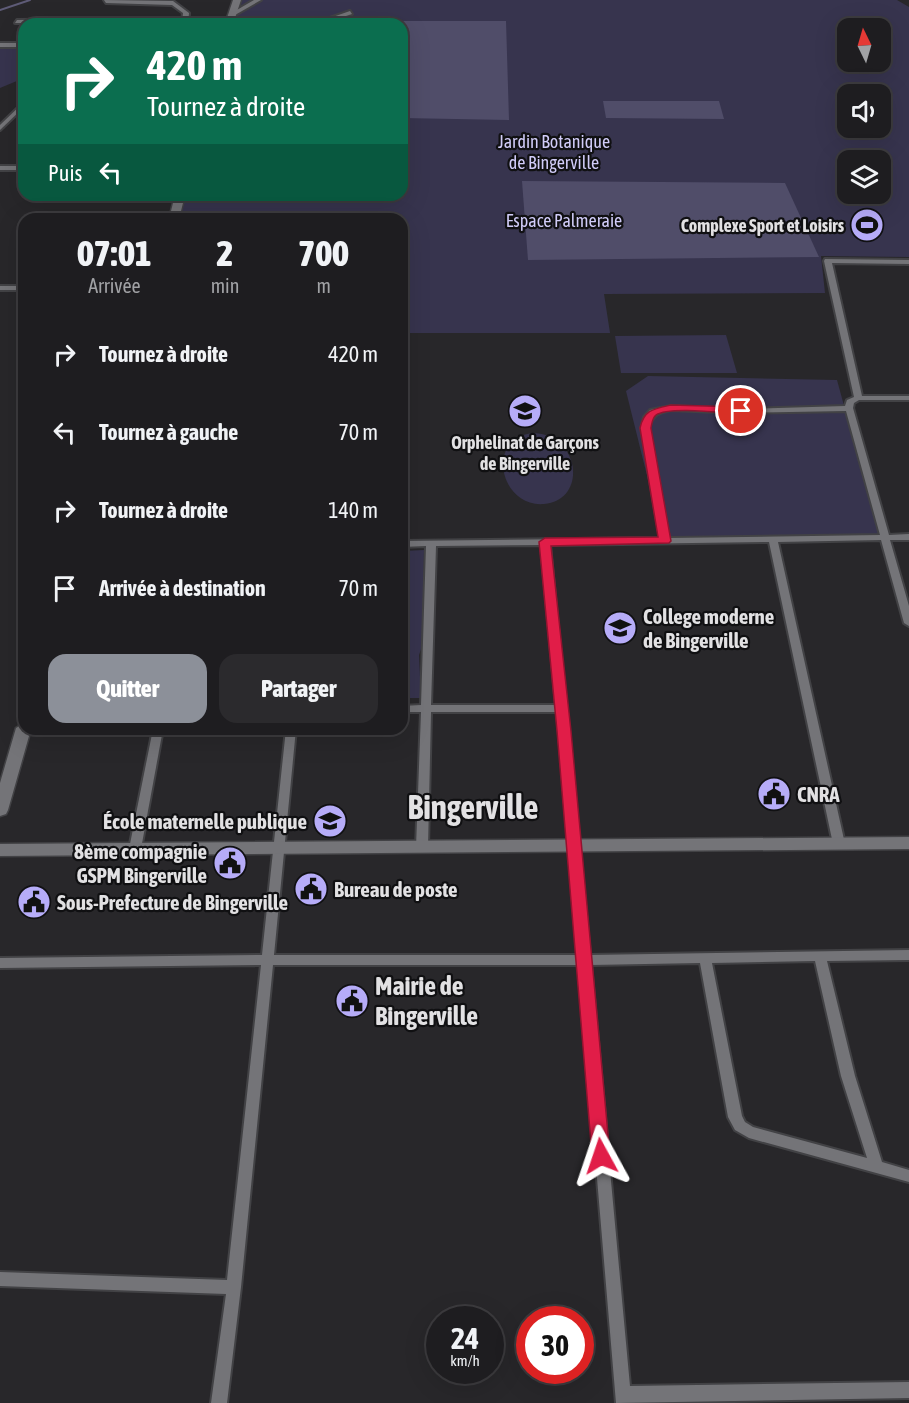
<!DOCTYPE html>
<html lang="fr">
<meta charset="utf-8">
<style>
:root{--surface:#1e1d20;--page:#2b2a2d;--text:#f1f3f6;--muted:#a1a2a5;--line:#3c3b3e;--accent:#8c9099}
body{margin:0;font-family:"Asap Condensed",sans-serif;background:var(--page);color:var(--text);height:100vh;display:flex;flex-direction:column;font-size:22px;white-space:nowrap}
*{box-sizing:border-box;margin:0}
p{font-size:20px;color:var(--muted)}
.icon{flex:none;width:33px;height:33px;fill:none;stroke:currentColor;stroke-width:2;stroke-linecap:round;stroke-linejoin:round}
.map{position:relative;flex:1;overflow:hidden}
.sheet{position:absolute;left:18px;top:213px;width:390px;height:522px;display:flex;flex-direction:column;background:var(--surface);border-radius:18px;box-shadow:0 6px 24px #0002,0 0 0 2px var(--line)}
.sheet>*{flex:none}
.guide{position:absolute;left:18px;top:18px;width:390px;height:183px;border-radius:18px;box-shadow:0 6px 24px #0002,0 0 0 2px var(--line);background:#0b6e4f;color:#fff;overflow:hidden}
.needle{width:39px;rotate:355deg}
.buttons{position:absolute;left:837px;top:18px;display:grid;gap:12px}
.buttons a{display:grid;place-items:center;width:54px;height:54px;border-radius:12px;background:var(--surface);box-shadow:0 6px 24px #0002,0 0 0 2px var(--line);font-size:30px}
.speed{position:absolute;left:426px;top:1306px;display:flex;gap:12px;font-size:30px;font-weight:700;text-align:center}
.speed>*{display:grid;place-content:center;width:78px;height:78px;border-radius:50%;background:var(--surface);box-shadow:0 6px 24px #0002,0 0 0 2px var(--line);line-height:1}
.speed small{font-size:15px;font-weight:400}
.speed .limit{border:9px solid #d22;background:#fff;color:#111}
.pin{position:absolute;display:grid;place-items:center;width:51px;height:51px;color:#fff;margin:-26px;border:3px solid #fff;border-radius:50%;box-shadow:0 2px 6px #0007}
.me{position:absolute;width:66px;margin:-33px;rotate:355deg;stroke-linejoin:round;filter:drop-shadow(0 0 4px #0008)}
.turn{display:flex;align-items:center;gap:21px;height:126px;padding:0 30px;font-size:27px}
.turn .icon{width:78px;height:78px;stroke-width:2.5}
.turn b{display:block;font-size:42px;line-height:51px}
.then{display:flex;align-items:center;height:57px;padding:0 30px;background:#0003;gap:12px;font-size:22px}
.eta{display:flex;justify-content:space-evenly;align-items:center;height:102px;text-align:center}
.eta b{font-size:36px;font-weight:800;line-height:42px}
.action{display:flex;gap:12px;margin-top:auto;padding:12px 30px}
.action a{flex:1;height:69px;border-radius:18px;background:var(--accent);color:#fff;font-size:24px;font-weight:800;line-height:69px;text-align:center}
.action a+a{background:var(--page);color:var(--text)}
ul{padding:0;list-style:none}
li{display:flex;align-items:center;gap:18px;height:78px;padding:0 30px}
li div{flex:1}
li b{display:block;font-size:22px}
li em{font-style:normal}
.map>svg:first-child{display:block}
</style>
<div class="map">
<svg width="909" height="1403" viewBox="0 0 909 1403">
<rect width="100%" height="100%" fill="#28272a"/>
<!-- green -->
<g fill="#37344e" fill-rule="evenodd">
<path d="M 233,0 L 897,0 L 909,7 L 909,257 L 821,256 L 825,293 L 604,294 L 610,333 L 402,333 L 402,219 L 177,219 L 184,195 L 402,195 L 402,24 L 226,24 ZM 848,28 L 880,28 L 880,62 L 848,62 ZM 848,94 L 880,94 L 880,128 L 848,128 ZM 848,160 L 880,160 L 880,194 L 848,194 Z"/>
<path d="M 0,45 L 24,45 L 24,78 L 0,88 Z"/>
<path d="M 726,335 L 737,373 L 621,373 L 615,336 Z"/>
<path d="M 648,376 L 837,380 L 880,538 L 662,536 L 626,391 Z"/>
<path d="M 534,433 C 580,435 588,500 544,504 C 500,508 484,437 534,433 Z"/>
<path d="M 424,550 L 422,646 L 419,655 L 421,698 L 402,698 L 402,551 Z"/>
</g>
<!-- forest -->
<g fill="#504d69">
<path d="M 395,21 L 506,21 L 509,120 L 402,118 L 402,24 L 394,24 Z"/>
<path d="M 603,101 L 719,101 L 724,119 L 606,118 Z"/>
<path d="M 522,181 L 785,183 L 819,257 L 528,260 Z"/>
</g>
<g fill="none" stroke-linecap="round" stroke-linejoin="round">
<!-- stream -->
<path stroke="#5e5b77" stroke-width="2" d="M 0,10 L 30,0"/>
<defs>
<g id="street">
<path d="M 104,0 L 173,1 L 189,13 L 188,24 L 182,24 L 183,13 L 172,5 L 106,3 Z"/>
<path d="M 254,0 L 261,0 L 235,15 L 230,14 Z"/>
<path d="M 350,11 L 352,14 L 331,21 L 328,24 L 322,24 L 327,19 Z"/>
<path d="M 17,20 L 126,19 L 129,21 L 126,23 L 15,23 Z"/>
<rect x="0" y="43" width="24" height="4"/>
<path d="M 24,102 L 24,107 L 0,130 L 0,125 Z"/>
<rect x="0" y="166" width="24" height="4"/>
<path d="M 825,259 L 909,260 L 909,264 L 832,263 L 862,396 L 909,396 L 909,400 L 859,400 L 854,403 L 853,408 L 889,535 L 909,534 L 909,540 L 890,540 L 909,606 L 909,626 L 904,623 L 881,540 L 778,542 L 845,844 L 843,847 L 835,847 L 833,844 L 769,542 L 550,545 L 590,955 L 909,950 L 909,960 L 827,961 L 855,1076 L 882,1162 L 909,1170 L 909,1182 L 749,1138 L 735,1130 L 728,1117 L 700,963 L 591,965 L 630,1386 L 909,1382 L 909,1398 L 616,1403 L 579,965 L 273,965 L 241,1287 L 227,1403 L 211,1403 L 226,1294 L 0,1286 L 0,1272 L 227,1280 L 261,965 L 0,968 L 0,958 L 262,955 L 286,729 L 296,729 L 274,955 L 578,955 L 557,712 L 431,712 L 428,848 L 426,851 L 418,851 L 416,848 L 421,712 L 402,712 L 402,706 L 421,705 L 426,546 L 402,547 L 402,541 L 660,538 L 641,428 L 644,417 L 650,410 L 671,406 L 741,409 L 845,406 L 847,400 L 854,397 L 824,261 ZM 671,410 L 741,413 L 846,411 L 880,535 L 669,538 L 649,428 C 653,414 658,413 671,410 ZM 541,545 L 556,705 L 431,705 L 436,546 ZM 815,961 L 841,1076 L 867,1158 L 753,1127 L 745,1122 L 742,1116 L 712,963 Z"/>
<rect x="0" y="286" width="24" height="4"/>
<path d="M 153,729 L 163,729 L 141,849 L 139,852 L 131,852 L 129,849 Z"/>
</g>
<g id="secondary">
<path d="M 233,0 L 241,0 L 233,24 L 225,24 Z"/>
<path d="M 175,195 L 185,195 L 179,219 L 169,219 Z"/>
<path d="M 24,723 L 24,729 L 31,729 L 8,810 L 6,814 L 0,816 L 0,783 L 16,728 Z"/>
<path d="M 909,837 L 909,849 L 0,856 L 0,844 Z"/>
</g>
</defs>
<!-- street casing -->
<use href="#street" stroke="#424245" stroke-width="4"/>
<!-- secondary casing -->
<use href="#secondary" stroke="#424245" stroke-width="3"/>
<!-- street -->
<use href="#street" fill="#747478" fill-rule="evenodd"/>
<!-- secondary -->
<use href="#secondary" fill="#747478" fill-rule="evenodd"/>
</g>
<!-- route -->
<path fill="#e11d48" stroke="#92132f" stroke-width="1.5" d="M 671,405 L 741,407 L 746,411 L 741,414 C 723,413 669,406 656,415 C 652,418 652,424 651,428 L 671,541 L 669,543 L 551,546 L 571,731 L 610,1156 L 607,1162 L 601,1164 L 594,1162 L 592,1156 L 557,731 L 539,542 L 545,538 L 658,537 L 640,428 C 644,410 653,409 671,405 Z"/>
<!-- icons -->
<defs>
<symbol id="stadium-disc" viewBox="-11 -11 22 22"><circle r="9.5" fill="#b6acf8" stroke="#101012"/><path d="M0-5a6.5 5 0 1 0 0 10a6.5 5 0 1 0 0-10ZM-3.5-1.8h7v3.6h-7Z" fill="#111"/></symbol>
<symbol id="school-disc" viewBox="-11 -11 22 22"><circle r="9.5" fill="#b6acf8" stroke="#101012"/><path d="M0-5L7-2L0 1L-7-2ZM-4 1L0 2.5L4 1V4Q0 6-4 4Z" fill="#111"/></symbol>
<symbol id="civic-disc" viewBox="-11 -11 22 22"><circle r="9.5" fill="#b6acf8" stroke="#101012"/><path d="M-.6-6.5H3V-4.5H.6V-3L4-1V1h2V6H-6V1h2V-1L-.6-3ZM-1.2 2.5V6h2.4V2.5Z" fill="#111"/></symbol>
</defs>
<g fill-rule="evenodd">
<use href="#stadium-disc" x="848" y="206" width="38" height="38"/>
<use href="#school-disc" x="506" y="392" width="38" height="38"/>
<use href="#school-disc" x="601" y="609" width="38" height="38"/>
<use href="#civic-disc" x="755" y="775" width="38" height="38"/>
<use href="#school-disc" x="311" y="802" width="38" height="38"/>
<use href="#civic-disc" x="211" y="844" width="38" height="38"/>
<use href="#civic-disc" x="292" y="870" width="38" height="38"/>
<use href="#civic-disc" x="15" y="883" width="38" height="38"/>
<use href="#civic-disc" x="333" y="982" width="38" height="38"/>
</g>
<g text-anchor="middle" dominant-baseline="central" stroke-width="4.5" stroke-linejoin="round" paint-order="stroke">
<!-- far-park labels -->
<g font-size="18" fill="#d1ccf8" stroke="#101012">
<text x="554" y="141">Jardin Botanique<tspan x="554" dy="21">de Bingerville</tspan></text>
<text x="564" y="220">Espace Palmeraie</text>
</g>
<!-- far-poi labels -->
<g font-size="18" font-weight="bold" fill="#e2e1e3" stroke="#101012" text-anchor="end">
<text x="844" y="225">Complexe Sport et Loisirs</text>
<text x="525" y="442" text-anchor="middle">Orphelinat de Garçons<tspan x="525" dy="21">de Bingerville</tspan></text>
</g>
<!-- poi labels -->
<g font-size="21" font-weight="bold" fill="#e2e1e3" stroke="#101012" text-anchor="start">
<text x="643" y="616">College moderne<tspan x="643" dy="24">de Bingerville</tspan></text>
<text x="797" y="794">CNRA</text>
<text x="307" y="821" text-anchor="end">École maternelle publique</text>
<text x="207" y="851" text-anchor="end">8ème compagnie<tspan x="207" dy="24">GSPM Bingerville</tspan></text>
<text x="334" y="889">Bureau de poste</text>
<text x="57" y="902">Sous-Prefecture de Bingerville</text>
</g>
<!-- near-poi labels -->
<g font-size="26" font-weight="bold" fill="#e2e1e3" stroke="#101012" text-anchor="start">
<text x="375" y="986">Mairie de<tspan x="375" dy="30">Bingerville</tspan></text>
</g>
<!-- town labels -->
<g font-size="33" font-weight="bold" fill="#e2e1e3" stroke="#101012">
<text x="473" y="807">Bingerville</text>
</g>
</g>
</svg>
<div class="buttons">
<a><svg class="needle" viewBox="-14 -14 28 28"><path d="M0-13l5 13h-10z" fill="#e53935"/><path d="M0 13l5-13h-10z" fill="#a1a2a5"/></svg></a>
<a><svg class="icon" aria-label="sound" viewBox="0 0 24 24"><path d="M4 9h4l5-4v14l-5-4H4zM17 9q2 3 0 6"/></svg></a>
<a><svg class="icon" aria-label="layers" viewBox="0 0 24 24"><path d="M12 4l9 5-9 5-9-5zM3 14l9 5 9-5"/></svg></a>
</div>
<div class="speed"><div>24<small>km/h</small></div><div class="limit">30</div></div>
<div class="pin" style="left:741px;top:411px;background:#d93025"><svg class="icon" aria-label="arrive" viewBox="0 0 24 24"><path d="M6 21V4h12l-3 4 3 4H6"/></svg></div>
<svg class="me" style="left:601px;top:1156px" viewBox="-20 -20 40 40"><path d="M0-17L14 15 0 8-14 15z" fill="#e11d48" stroke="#fff" stroke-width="4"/></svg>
<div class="guide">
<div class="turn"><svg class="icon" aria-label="right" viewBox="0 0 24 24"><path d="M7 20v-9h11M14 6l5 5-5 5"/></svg><div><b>420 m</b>Tournez à droite</div></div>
<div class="then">Puis<svg class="icon" aria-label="left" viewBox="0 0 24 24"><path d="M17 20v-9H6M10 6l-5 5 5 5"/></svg></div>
</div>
<section class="sheet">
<div class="eta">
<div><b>07:01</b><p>Arrivée</p></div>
<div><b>2</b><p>min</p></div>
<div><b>700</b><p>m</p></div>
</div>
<ul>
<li><svg class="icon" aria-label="right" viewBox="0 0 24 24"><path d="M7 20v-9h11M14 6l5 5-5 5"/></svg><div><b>Tournez à droite</b></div><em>420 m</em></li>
<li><svg class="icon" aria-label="left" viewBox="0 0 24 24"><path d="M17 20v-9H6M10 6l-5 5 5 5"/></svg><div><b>Tournez à gauche</b></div><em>70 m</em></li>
<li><svg class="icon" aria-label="right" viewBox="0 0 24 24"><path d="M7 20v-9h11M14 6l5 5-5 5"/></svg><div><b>Tournez à droite</b></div><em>140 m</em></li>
<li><svg class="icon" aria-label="arrive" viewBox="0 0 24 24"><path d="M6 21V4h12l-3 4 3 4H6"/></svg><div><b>Arrivée à destination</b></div><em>70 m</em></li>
</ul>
<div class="action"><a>Quitter</a><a>Partager</a></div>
</section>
</div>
